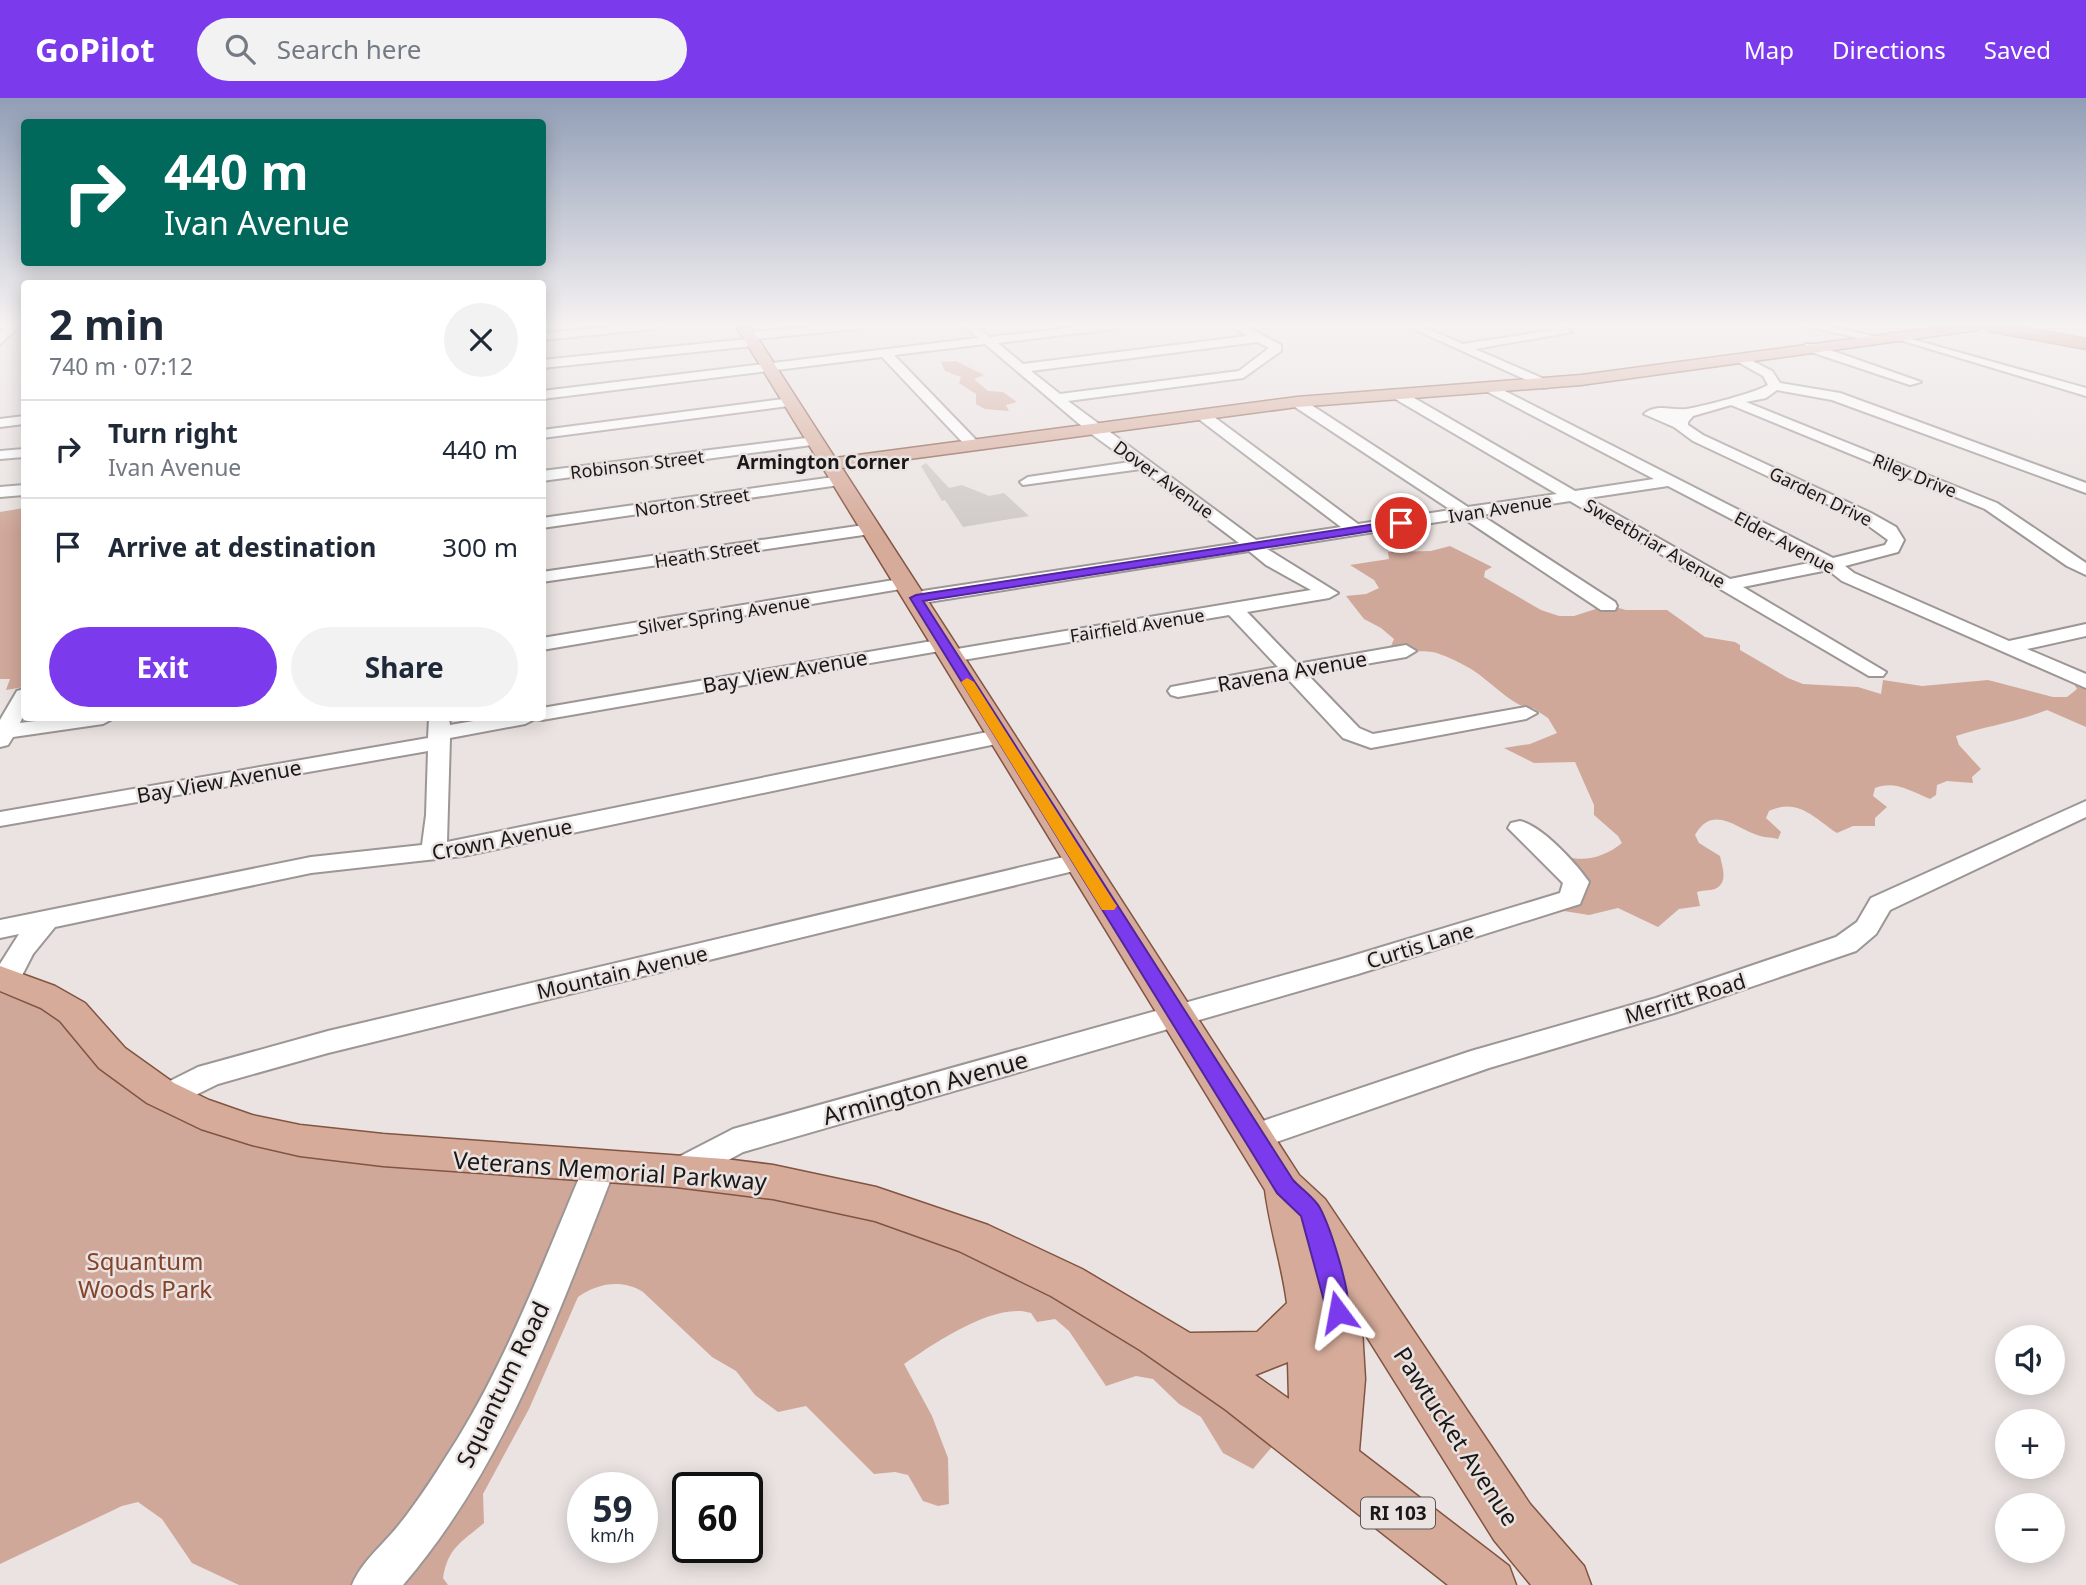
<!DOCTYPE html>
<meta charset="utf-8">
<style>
:root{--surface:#fff;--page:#f2f2f3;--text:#1f2937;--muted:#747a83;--line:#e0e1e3;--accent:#7c3aed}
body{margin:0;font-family:"Noto Sans",sans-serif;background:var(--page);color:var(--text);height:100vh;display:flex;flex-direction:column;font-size:26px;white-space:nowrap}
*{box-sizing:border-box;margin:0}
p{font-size:23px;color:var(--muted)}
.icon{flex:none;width:38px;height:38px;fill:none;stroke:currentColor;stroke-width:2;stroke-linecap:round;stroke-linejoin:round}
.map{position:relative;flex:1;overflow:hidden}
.panel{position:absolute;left:21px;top:182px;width:525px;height:441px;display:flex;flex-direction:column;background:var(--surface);border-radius:7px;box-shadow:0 4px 18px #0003}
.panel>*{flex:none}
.top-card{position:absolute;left:21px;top:21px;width:525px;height:147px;border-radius:7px;box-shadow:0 4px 18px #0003;background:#00695c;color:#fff;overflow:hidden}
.buttons{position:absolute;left:1995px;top:1227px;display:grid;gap:14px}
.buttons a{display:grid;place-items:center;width:70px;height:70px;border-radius:50%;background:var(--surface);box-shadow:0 4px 18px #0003;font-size:35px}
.speed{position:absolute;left:567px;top:1374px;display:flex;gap:14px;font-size:35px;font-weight:700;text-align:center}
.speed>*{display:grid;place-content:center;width:91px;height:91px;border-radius:50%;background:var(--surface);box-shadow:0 4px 18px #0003;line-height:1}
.speed small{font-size:18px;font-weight:400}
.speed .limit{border:4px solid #111;border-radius:10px;background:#fff;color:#111}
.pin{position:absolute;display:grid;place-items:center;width:60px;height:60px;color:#fff;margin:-30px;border:4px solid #fff;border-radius:50%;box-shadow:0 2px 7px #0007}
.me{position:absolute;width:77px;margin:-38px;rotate:347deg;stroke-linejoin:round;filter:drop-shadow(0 0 5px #0008)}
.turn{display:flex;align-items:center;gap:24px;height:147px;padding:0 28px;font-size:32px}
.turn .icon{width:91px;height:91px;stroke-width:2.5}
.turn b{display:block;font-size:49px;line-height:60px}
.round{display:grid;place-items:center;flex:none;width:74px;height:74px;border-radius:37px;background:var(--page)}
.headline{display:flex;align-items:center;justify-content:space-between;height:119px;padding:0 28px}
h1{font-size:42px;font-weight:700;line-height:52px}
.button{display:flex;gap:14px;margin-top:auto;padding:14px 28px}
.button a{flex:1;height:80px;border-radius:42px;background:var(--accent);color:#fff;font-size:28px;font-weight:700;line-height:80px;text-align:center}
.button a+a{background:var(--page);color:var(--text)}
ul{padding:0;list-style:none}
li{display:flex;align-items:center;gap:21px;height:98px;padding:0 28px;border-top:2px solid var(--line)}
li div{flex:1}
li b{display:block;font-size:26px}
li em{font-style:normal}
header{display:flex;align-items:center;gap:42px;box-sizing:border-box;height:98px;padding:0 35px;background:var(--accent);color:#fff}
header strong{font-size:33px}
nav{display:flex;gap:38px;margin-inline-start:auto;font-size:24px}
.search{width:490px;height:63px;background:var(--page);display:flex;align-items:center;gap:18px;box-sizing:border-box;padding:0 24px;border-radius:38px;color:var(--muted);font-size:26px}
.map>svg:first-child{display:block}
</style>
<header>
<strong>GoPilot</strong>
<div class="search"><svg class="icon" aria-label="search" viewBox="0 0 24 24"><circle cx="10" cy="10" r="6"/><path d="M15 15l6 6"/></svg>Search here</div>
<nav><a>Map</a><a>Directions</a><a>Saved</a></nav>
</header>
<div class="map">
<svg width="2086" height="1487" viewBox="0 0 2086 1487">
<rect width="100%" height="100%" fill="#eae3e1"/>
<!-- green -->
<g fill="#d0a89a">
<path d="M 956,263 L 984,277 L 974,281 L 988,293 L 1003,294 L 1017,304 L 1006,307 L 1009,313 L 985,311 L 976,306 L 976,296 L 959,285 L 961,279 L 945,273 L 941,264 Z"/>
<path d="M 24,410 L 24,589 L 6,592 L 10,581 L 0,581 L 0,414 Z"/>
<path d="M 1450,448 L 1492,469 L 1485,473 L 1484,479 L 1541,512 L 1559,518 L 1574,518 L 1608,507 L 1626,512 L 1667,512 L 1705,539 L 1735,544 L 1740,547 L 1740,552 L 1788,580 L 1803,586 L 1858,589 L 1881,596 L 1883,582 L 1922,588 L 1988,582 L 2053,599 L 2067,599 L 2077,591 L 2072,583 L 2086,579 L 2086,629 L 2047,612 C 2017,624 1986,628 1956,638 L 1959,647 L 1981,671 L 1972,679 L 1973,685 L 1947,683 L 1937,687 L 1936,697 L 1930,701 C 1911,693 1894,682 1875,690 L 1873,698 L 1887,709 L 1875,720 L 1875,728 L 1853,728 L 1837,735 C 1814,720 1798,699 1769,713 L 1766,720 L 1781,734 L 1778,741 C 1772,739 1766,740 1760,738 C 1737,731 1713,705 1695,737 L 1699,745 L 1720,758 C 1722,768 1729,785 1715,791 C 1709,793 1702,792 1697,794 L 1700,808 L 1679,811 L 1658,829 L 1618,810 L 1589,817 L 1551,811 L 1577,798 L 1567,759 C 1587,764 1606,758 1622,745 L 1618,738 L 1594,717 L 1594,707 L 1575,664 L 1534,665 L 1504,650 L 1530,646 L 1557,635 L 1548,620 L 1533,610 C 1517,613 1487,580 1471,571 C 1463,566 1441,555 1432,554 C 1416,551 1406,559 1391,548 L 1394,541 L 1381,530 L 1364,521 L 1346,498 L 1366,496 L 1379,490 L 1374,482 L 1350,467 L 1389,461 L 1388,454 L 1431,453 Z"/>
<path d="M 0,877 L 223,1023 L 924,1119 L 1283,1336 L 1253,1371 L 1223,1355 L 1201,1319 L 1179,1306 L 1153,1281 L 1136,1278 L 1106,1288 L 1069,1233 L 1055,1221 L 1037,1224 L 1031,1215 C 995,1203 933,1246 904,1266 L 932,1318 L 948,1360 L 949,1406 L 938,1408 L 923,1403 L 908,1377 L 895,1374 L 874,1376 L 806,1308 L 778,1314 L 755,1297 L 736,1273 L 712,1259 L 643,1194 C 622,1181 598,1185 578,1199 L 529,1311 L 483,1396 L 484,1425 C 462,1444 448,1449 443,1480 L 448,1487 L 239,1487 L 192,1465 L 162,1421 L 138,1404 L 122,1408 L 0,1466 Z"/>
</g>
<!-- building -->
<path fill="#cfc9c7" d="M 926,365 L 949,390 L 962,387 L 989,398 L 1004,395 L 1029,418 L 963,429 L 945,402 L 942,403 L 921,368 Z"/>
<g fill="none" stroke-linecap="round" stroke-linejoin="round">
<defs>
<g id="minor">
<path d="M 8,228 L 20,228 L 0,246 L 0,235 Z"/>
<path d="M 622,228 L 658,228 L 652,231 L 542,242 L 542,235 Z"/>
<path d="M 826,228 L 864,228 L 858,231 L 754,241 L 758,244 L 752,248 L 542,270 L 542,262 L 747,241 L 743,238 L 749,234 Z"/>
<path d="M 965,228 L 976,228 L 990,239 L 1087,228 L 1119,228 L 1113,231 L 998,245 L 1023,266 L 1247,238 L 1232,228 L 1245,228 L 1281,247 L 1281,253 L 1243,280 L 1068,303 L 1256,442 L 1341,429 L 1196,319 L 1196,313 L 1206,313 L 1358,426 L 1451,412 L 1292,307 L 1292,301 L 1302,301 L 1468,409 L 1557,396 L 1392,299 L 1392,293 L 1402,293 L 1575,393 L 1654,381 L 1486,293 L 1486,287 L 1491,286 L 1833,460 L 1885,447 L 1888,442 L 1859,421 L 1693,343 L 1674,329 L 1644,316 C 1657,305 1672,313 1687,311 C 1704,308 1755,295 1768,287 L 1763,278 L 1731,260 L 1741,257 L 1772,273 L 1780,285 L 1840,295 L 2086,385 L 2086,395 L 1832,302 L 1777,292 L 1766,300 L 1746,304 L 1997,405 L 2086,465 L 2086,477 L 2067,468 L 1985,411 L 1731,307 L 1693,318 L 1688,324 L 1688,327 L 1703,337 L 1871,415 L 1896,429 L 1904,442 L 1898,454 L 1845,468 L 1854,475 L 2009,543 L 2086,526 L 2086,538 L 2027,551 L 2086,576 L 2086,590 L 1842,483 L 1828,472 L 1743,489 L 1886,574 L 1883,578 L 1869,578 L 1570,403 L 1481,417 L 1615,504 L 1617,508 L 1615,512 L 1601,512 L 1463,420 L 1267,451 L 1338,495 L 1329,500 L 1247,514 L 1297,566 L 1406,547 L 1416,553 L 1406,559 L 1307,576 L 1359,630 L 1373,636 L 1526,609 L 1537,615 L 1526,621 L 1371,650 L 1343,640 L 1287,580 L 1178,599 L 1171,597 L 1168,593 L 1171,589 L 1278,569 L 1229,517 L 951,564 L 944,562 L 941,558 L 951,552 L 1311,492 L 1266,467 L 1249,453 L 916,506 L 910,504 L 907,500 L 910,496 L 916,494 L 1239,445 L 1141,371 L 1023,387 L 1020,384 L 1028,379 L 1130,364 L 1090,335 L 985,246 L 894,257 L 978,344 L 980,347 L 973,351 L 968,350 L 882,259 L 542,301 L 542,293 L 978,240 ZM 1257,244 L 1269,250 L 1239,273 L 1060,296 L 1031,273 ZM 1668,388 L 1814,464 L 1730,481 L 1588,400 Z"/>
<path d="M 1407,228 L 1421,228 L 1463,246 L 1553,232 L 1548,228 L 1561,228 L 1572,234 L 1475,251 L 1549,283 L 1549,289 L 1544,290 Z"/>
<path d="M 1806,228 L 1828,228 L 1881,240 L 1875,244 Z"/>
<path d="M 1890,235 L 2086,290 L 2086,298 L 1890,239 Z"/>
<path d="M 1805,246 L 1813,246 L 1921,284 L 1910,287 L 1805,252 Z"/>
<path d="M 791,300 L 796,301 L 796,307 L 542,340 L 542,332 Z"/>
<path d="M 24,318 L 24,326 L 0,329 L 0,321 Z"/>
<path d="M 814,339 L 821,343 L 819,346 L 542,383 L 542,373 Z"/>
<path d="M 24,351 L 24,359 L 0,361 L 0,353 Z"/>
<path d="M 841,378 L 846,380 L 846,386 L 542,430 L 542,420 Z"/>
<path d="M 24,387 L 24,397 L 0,399 L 0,389 Z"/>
<path d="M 871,426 L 879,431 L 877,435 L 542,484 L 542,474 Z"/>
<path d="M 906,480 L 912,481 L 915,485 L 912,489 L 542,552 L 542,540 Z"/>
<path d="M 944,541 L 954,547 L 951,551 L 542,622 L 535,621 L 525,626 L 450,640 L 447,744 L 1002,631 L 1010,633 L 1013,638 L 1010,643 L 463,758 L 311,775 L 55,829 L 33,856 L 16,889 L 0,890 L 0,866 L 19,836 L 0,840 L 0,822 L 311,759 L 422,747 L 426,717 L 428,653 L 0,728 L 0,714 L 428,640 L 429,620 L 449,620 L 450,627 L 491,620 L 542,620 L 542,610 Z"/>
<path d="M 24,591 L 24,616 L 20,625 L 59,620 L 114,620 L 103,626 L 13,639 L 8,647 L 0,649 L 0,622 L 17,593 Z"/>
<path d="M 2086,703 L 2086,719 L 1890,812 L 1876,836 L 1856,853 L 1674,915 L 1489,970 L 1256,1051 L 1245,1047 L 1240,1038 L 1245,1029 L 1471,953 L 1656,900 L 1836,839 L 1857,824 L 1871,800 Z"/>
<path d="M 1520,723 C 1542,728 1576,765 1589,784 L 1580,806 L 1358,876 L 743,1054 L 679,1089 L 667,1085 L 663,1075 L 667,1065 L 733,1031 L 1342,861 L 1560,795 L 1563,785 L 1508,730 L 1511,725 Z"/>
<path d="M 1081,755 L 1090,757 L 1093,763 L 1090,769 L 328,955 L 218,986 L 167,1011 L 156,1008 L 152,999 L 156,990 L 198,969 L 328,933 Z"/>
<path d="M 600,1055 L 612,1058 L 616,1068 C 559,1214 506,1367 403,1487 L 352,1487 C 362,1463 382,1448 398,1428 C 420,1401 439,1370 458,1340 C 510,1255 545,1160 584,1068 L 588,1058 Z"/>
</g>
<path id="major" d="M 736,228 L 750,228 L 835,360 L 1297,299 L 1581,277 L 1950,228 L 1984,228 L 1977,232 L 1581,287 L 1297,309 L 842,370 L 1299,1077 L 1325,1101 L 1530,1406 L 1584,1468 L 1591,1487 L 1531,1487 L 1494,1442 L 1362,1231 L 1365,1281 L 1359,1353 L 1509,1468 L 1516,1487 L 1448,1487 L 1226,1312 L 1140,1252 L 1051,1198 L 959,1153 L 875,1123 L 773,1101 L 676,1089 L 383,1068 L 300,1058 L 252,1047 L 201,1031 L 147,1005 L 99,970 L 60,923 L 41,910 L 0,893 L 0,868 L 55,888 L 85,905 L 125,950 L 174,985 L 209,1002 L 252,1017 L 300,1027 L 383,1036 L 725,1061 L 773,1067 L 876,1089 L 988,1127 L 1082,1171 L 1190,1235 L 1257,1234 L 1287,1205 C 1282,1167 1270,1131 1265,1092 ZM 1288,1264 L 1289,1301 L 1255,1277 Z"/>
<g id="highway">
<path d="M 1933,228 L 1955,228 L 1939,236 L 1933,234 Z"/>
<path d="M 1980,228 L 2012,228 L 2086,241 L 2086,251 L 1988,233 Z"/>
</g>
</defs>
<!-- minor casing -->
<use href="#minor" stroke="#9c9694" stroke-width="4"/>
<!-- major casing -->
<use href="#major" stroke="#825441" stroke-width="3"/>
<!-- highway casing -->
<use href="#highway" stroke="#825441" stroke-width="3"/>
<!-- minor -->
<use href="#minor" fill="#fff" fill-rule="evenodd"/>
<!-- major -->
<use href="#major" fill="#d6ab9a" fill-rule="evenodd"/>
<!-- highway -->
<use href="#highway" fill="#ba7357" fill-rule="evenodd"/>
</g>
<!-- sky -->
<linearGradient id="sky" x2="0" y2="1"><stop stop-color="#919eb6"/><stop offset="0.52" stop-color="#f6f2f2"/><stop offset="1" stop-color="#f6f2f2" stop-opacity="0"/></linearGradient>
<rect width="2086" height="436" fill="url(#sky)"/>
<!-- route -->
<path fill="#7c3aed" stroke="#51269a" stroke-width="2" d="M 1401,422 L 1404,423 L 1404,428 L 923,503 L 1293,1082 C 1301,1091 1314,1099 1320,1110 C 1330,1129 1355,1203 1347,1221 L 1338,1224 L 1330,1221 L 1327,1214 L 1301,1118 L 1277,1095 L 910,500 L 916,497 Z"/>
<!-- slow -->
<path fill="#f59e0b" d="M 967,580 L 974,584 L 1114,804 L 1117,808 L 1114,812 L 1102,812 L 961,584 Z"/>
<g text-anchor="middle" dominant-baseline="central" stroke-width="5" stroke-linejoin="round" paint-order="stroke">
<!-- far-street labels -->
<g font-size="18" fill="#1b1918" stroke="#eae3e1">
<text transform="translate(637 366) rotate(-7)">Robinson Street</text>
<text transform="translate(1915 377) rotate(22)">Riley Drive</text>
<text transform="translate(1164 381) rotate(36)">Dover Avenue</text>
<text transform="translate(1821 398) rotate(26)">Garden Drive</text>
<text transform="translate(692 404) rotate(-8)">Norton Street</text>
<text transform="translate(1500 410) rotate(-9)">Ivan Avenue</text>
<text transform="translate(1785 444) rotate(28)">Elder Avenue</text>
<text transform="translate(1655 445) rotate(30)">Sweetbriar Avenue</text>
<text transform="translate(707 455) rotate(-9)">Heath Street</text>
<text transform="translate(724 516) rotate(-9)">Silver Spring Avenue</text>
<text transform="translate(1137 527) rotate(-9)">Fairfield Avenue</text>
</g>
<!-- far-neighbourhood labels -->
<g font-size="19" font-weight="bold" fill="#1b1918" stroke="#eae3e1">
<text x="823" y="364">Armington Corner</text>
</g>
<!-- shield labels -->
<rect fill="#eae3e1" stroke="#595654" stroke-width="2" x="1361" y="1399.5" width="74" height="31" rx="5"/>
<g font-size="19" font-weight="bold" fill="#1b1918">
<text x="1398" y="1415">RI 103</text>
</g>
<!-- street labels -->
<g font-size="21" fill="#1b1918" stroke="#eae3e1">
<text transform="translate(785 573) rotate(-10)">Bay View Avenue</text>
<text transform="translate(1292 573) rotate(-10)">Ravena Avenue</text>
<text transform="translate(219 683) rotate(-10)">Bay View Avenue</text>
<text transform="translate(502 741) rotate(-11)">Crown Avenue</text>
<text transform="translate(1420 847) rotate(-17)">Curtis Lane</text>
<text transform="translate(622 874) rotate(-13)">Mountain Avenue</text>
<text transform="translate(1685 900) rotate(-17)">Merritt Road</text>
</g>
<!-- near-street labels -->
<g font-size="24" fill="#1b1918" stroke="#eae3e1">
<text transform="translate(925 989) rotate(-16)">Armington Avenue</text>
<text transform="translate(610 1072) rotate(4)">Veterans Memorial Parkway</text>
<text transform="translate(502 1286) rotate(-64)">Squantum Road</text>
<text transform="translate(1457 1338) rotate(57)">Pawtucket Avenue</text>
</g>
<!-- near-park labels -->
<g font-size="24" fill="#844329" stroke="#eae3e1">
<text x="145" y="1162">Squantum<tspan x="145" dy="28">Woods Park</tspan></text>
</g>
</g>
</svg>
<div class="buttons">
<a><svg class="icon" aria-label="sound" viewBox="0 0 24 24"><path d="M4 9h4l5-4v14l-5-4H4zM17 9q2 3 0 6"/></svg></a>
<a>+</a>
<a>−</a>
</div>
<div class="speed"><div>59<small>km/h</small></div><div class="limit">60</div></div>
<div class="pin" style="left:1401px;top:425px;background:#d93025"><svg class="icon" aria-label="arrive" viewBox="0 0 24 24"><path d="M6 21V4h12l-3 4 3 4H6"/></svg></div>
<svg class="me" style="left:1338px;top:1214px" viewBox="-20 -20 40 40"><path d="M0-17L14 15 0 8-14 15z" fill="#7c3aed" stroke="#fff" stroke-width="4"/></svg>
<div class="top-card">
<div class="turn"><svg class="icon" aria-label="right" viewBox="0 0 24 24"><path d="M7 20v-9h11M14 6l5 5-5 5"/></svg><div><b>440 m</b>Ivan Avenue</div></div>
</div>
<section class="panel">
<div class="headline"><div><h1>2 min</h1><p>740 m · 07:12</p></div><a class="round"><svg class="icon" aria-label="close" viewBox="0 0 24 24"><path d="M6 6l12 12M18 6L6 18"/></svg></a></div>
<ul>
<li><svg class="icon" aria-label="right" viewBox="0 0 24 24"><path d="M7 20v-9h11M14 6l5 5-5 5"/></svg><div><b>Turn right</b><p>Ivan Avenue</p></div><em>440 m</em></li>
<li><svg class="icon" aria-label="arrive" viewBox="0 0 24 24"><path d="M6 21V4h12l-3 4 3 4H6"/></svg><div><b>Arrive at destination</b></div><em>300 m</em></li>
</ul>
<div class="button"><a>Exit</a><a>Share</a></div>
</section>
</div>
